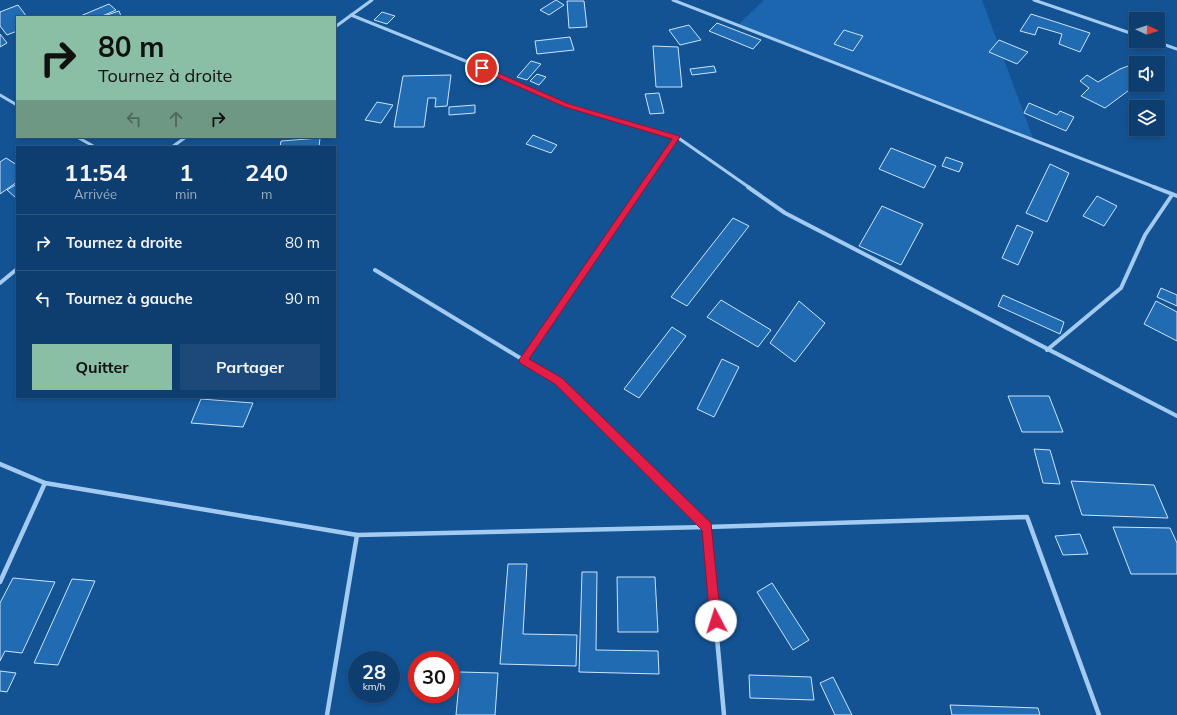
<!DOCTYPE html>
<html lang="fr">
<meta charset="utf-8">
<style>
:root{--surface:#0e3e6f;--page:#1c4977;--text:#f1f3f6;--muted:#9baec3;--line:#2e5782;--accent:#8abfa5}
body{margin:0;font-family:Mulish,sans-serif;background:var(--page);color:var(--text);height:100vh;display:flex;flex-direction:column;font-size:15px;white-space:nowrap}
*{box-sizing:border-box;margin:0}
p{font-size:13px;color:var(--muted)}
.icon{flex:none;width:22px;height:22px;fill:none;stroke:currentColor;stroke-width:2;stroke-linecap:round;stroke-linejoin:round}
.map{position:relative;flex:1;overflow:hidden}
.side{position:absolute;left:16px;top:146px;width:320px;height:252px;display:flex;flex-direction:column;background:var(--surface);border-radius:0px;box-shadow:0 2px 6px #0003,0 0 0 1px var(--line)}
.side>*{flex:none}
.top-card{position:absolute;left:16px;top:16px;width:320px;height:122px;border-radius:0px;box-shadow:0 2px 6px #0003,0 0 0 1px var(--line);background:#8abfa5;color:#111;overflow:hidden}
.needle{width:26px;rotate:94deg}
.controls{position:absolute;left:1129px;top:12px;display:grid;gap:8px}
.controls a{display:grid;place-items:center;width:36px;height:36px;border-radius:0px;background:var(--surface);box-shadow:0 2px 6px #0003,0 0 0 1px var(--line);font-size:20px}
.speed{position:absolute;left:348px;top:651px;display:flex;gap:8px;font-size:20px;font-weight:700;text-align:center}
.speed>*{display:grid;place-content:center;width:52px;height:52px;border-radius:50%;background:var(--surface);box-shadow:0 2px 6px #0003,0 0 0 1px var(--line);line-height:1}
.speed small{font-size:10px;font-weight:400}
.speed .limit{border:6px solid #d22;background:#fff;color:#111}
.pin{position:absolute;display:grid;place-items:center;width:34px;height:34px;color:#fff;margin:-17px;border:2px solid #fff;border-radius:50%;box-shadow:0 1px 4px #0007}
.me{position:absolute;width:44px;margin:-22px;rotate:355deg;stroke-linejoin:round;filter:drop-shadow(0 0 3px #0008)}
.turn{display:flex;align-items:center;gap:14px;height:84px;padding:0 16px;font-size:18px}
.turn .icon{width:52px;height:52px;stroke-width:2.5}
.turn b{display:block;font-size:28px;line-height:34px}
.lanes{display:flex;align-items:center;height:38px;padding:0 16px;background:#0003;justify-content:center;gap:20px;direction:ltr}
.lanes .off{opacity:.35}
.eta{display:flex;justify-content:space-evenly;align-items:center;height:68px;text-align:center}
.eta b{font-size:24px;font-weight:700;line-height:28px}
.primary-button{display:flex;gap:8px;margin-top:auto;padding:8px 16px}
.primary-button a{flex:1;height:46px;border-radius:0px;background:var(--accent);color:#111;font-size:16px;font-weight:700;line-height:46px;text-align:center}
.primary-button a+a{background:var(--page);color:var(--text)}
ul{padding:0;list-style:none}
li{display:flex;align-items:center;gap:12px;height:56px;padding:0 16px;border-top:1px solid var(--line)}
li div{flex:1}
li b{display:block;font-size:15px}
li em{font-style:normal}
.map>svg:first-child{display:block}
</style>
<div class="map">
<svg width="1177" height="715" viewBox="0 0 1177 715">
<rect width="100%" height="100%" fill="#135394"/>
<!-- green -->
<path fill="#1b66ae" d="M 764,0 L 982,0 L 1034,141 L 738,25 Z"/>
<!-- building -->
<g fill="#216bb3" stroke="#cae4fd">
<path d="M 556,0 L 564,5 L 549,15 L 540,10 Z"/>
<path d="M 567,1 L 584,1 L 587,27 L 569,28 Z"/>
<path d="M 109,4 L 116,10 L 100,17 L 78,17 Z"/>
<path d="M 18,5 L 27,17 L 17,17 L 17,31 L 7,35 L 0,26 L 0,12 Z"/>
<path d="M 119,11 L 121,16 L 104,16 Z"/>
<path d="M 382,12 L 395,16 L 387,24 L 374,20 Z"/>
<path d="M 1031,14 L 1090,33 L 1080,52 L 1059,44 L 1062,34 L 1038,27 L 1035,35 L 1020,31 Z"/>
<path d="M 717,23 L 761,40 L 753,49 L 709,31 Z"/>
<path d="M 689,25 L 701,40 L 680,45 L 669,30 Z"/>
<path d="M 844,30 L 863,36 L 853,51 L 834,44 Z"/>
<path d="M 0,34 L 7,43 L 0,47 Z"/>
<path d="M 570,37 L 574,50 L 537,54 L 535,41 Z"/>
<path d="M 999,40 L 1028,52 L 1017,64 L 989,52 Z"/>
<path d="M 653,46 L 678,47 L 682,87 L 656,87 Z"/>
<path d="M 531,61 L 541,64 L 527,80 L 517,77 Z"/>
<path d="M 714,66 L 716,72 L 692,75 L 690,69 Z"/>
<path d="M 1128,66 L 1136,71 L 1136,75 L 1134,76 L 1136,77 L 1136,85 L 1105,108 L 1081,96 L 1089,88 L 1080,81 L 1087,75 L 1098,82 L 1120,69 Z"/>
<path d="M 537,74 L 546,77 L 539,85 L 530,81 Z"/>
<path d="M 451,75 L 447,106 L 435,107 L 436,98 L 428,98 L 424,127 L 394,127 L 403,76 Z"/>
<path d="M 659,93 L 664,113 L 650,114 L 645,94 Z"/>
<path d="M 377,102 L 393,105 L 381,123 L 365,120 Z"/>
<path d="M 1029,103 L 1057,115 L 1060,111 L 1074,117 L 1066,131 L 1024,113 Z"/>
<path d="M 475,105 L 475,113 L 449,115 L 449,107 Z"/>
<path d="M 533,135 L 557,145 L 551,153 L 526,144 Z"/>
<path d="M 320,138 L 319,147 L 280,147 L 281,141 Z"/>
<path d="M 891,148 L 936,166 L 924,188 L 879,169 Z"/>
<path d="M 946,157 L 963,163 L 959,172 L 942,166 Z"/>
<path d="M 6,158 L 17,165 L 17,182 L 0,194 L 0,162 Z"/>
<path d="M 1050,164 L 1069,173 L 1047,222 L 1026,213 Z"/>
<path d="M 17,184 L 17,196 L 15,197 L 7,190 Z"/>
<path d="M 1097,196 L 1117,206 L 1104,226 L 1083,216 Z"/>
<path d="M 882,206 L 923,224 L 901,265 L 859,246 Z"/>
<path d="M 733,218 L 749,226 L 687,306 L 671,297 Z"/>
<path d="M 1017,225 L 1033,232 L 1018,265 L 1002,258 Z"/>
<path d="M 1161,288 L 1177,295 L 1177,306 L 1157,297 Z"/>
<path d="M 1003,295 L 1064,322 L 1060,334 L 998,306 Z"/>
<path d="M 721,300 L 771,330 L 758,347 L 707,317 Z"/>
<path d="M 799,301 L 825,323 L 795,362 L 770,343 Z"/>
<path d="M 1156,301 L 1177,312 L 1177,341 L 1144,324 Z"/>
<path d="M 672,327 L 686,336 L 639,398 L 624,389 Z"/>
<path d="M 722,359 L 739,367 L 714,417 L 697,409 Z"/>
<path d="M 1008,396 L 1049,396 L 1063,432 L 1022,432 Z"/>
<path d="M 201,399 L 253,403 L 243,427 L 191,423 Z"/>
<path d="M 1034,449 L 1050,450 L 1060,484 L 1043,483 Z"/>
<path d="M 1071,481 L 1154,485 L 1168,518 L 1082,515 Z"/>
<path d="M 1113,527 L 1170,528 L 1177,543 L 1177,574 L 1131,574 Z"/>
<path d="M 1080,534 L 1088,554 L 1063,555 L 1055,536 Z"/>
<path d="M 508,564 L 527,564 L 523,634 L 577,635 L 576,666 L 500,664 Z"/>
<path d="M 582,572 L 597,572 L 596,650 L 658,651 L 659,674 L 579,672 Z"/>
<path d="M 617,577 L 655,577 L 658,632 L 618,632 Z"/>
<path d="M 13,578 L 55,582 L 22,653 L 5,651 L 0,661 L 0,603 Z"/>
<path d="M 72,579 L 95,581 L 58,665 L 34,663 Z"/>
<path d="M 772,583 L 809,640 L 793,650 L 757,592 Z"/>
<path d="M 0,671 L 16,673 L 7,692 L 0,691 Z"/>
<path d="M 460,672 L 498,673 L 495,715 L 456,715 Z"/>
<path d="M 749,675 L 811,677 L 814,700 L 750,698 Z"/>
<path d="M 833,677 L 852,715 L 835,715 L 820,683 Z"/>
<path d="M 950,705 L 1038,708 L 1040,715 L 952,715 Z"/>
</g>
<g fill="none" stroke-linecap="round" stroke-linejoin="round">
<!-- street-far2 -->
<g stroke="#a3cbf2" stroke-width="3">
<path d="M 673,0 L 1157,188"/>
<path d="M 1034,0 L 1136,35"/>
<path d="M 351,15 L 468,62 L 567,105 L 677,137 L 750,188"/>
<path d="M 335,27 L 372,0"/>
<path d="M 1154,41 L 1177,49"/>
<path d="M 0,95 L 17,105"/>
<path d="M 77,137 L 95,147"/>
<path d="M 172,147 L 186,137"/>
<path d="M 642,188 L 677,137"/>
</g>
<!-- street-far1 -->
<g stroke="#a3cbf2" stroke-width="4">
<path d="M 748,187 L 785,213 L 1177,416"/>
<path d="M 1154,187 L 1177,196"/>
<path d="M 375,270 L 558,381 L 600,422"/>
<path d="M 0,283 L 17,269"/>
<path d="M 1047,350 L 1121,288 L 1145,235 L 1172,195"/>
<path d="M 523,360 L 642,187"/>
</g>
<!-- street -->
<g stroke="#a3cbf2" stroke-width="4.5">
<path d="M 599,421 L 707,527 L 724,715"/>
<path d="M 0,464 L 45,483 L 357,535 L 707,527 L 1027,517 L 1099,715"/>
<path d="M 0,582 L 45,483"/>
<path d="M 327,715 L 357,535"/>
</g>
</g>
<!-- route -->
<path fill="#e11d48" stroke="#92132f" d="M 482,66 L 569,104 L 679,136 L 680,137 L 529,359 L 562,378 L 711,523 L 721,621 L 719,625 L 716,627 L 712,625 L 710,621 L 702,530 L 555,384 L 520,363 L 519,360 L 672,139 L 565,107 L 480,70 L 479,68 Z"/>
</svg>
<div class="controls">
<a><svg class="needle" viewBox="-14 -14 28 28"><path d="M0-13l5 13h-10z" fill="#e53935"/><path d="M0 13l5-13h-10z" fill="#9baec3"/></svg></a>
<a><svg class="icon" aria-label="sound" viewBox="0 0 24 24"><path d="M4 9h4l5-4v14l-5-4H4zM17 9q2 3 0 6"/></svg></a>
<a><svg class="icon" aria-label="layers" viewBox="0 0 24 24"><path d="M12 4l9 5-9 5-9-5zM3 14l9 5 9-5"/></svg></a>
</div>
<div class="speed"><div>28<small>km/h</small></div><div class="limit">30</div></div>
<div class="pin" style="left:482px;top:68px;background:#d93025"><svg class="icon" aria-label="arrive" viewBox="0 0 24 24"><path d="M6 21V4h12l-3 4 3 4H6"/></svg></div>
<svg class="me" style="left:716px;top:621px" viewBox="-20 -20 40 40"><circle r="19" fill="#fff"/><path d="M0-13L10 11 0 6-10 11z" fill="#e11d48"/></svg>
<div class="top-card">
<div class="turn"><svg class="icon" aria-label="right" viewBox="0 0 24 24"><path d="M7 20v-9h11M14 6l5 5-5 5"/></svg><div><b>80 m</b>Tournez à droite</div></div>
<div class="lanes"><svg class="icon off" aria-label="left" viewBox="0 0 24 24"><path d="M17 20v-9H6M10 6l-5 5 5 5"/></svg><svg class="icon off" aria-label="ahead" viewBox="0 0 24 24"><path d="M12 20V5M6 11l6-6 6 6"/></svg><svg class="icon" aria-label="right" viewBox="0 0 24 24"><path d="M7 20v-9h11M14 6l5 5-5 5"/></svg></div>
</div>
<section class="side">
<div class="eta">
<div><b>11:54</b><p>Arrivée</p></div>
<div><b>1</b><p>min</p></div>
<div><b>240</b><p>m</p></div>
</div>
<ul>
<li><svg class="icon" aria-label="right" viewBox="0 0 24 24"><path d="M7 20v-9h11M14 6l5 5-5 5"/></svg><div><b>Tournez à droite</b></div><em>80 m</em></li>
<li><svg class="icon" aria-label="left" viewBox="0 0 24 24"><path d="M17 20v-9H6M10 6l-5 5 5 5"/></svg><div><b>Tournez à gauche</b></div><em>90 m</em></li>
</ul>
<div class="primary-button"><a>Quitter</a><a>Partager</a></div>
</section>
</div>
